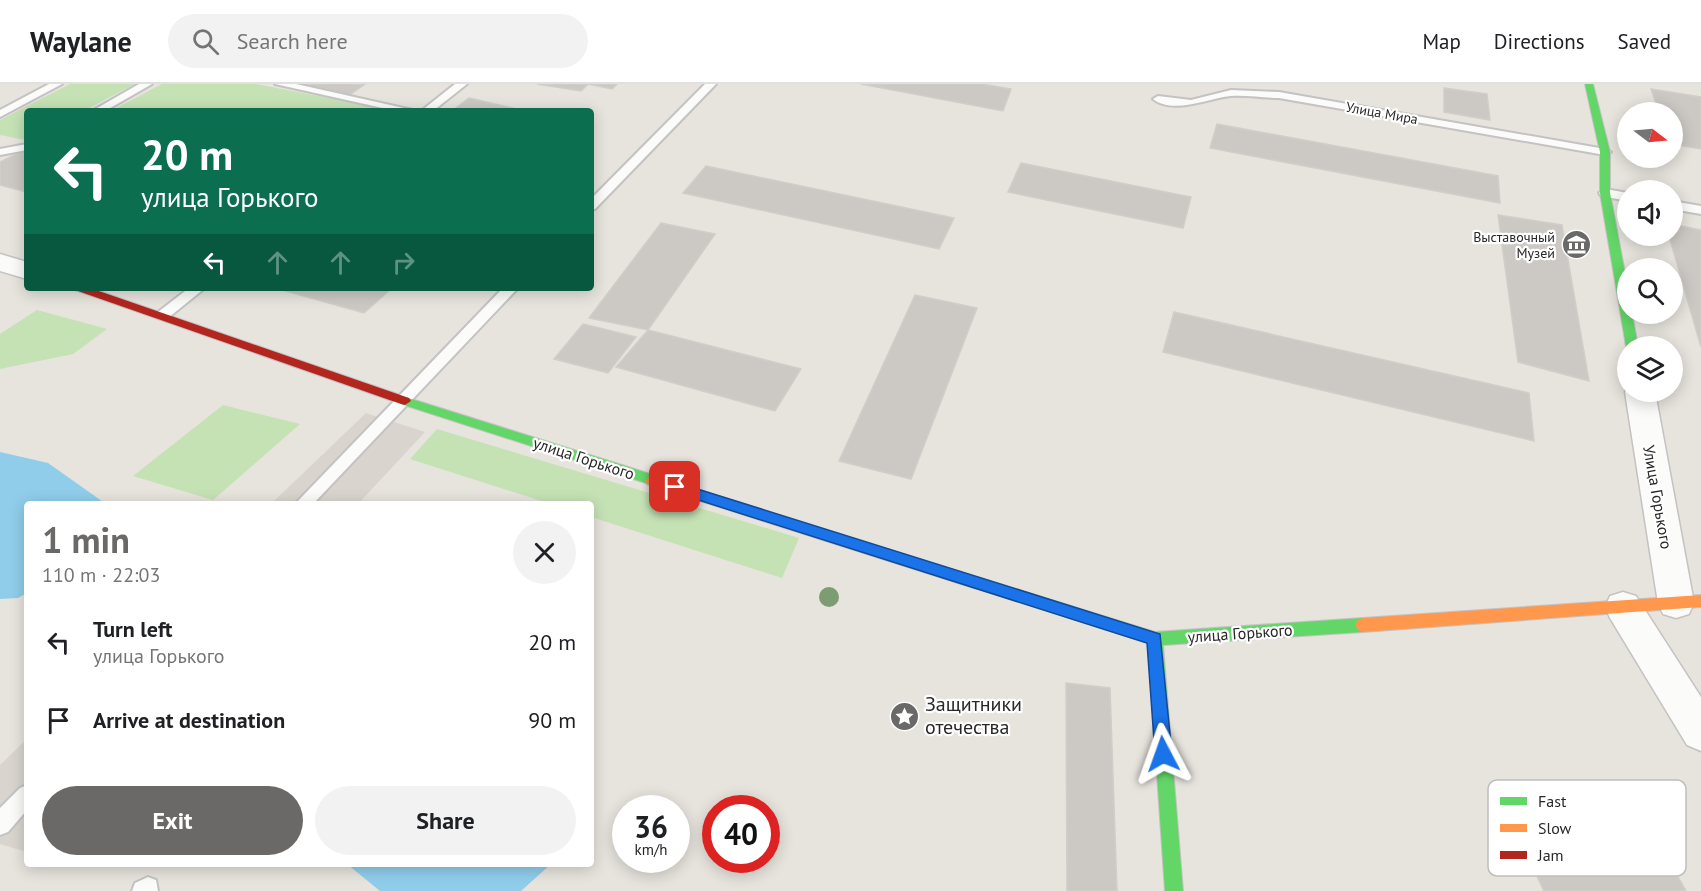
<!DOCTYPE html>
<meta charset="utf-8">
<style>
:root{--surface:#fff;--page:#f2f2f2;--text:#202124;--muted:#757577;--line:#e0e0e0;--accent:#6b6967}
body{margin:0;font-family:"PT Sans",sans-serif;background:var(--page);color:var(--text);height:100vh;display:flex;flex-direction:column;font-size:22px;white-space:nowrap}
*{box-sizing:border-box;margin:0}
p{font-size:20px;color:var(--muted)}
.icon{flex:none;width:33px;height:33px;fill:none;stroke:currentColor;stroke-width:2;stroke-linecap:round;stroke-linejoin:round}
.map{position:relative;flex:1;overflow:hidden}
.drawer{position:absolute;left:24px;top:417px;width:570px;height:366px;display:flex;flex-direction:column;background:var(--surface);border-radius:6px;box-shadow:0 3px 15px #0003}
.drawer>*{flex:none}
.hud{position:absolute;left:24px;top:24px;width:570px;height:183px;border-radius:6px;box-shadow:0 3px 15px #0003;background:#0b6e4f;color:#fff;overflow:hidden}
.needle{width:39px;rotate:106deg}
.buttons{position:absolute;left:1617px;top:18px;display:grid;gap:12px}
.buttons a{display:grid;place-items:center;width:66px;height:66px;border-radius:50%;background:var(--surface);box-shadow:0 3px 15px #0003;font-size:30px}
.speed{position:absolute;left:612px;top:711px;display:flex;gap:12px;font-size:30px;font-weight:700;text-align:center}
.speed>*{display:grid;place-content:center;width:78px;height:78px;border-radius:50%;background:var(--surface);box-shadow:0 3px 15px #0003;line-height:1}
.speed small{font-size:15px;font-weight:400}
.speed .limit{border:9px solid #d22;background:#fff;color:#111}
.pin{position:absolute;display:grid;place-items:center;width:51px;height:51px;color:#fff;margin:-26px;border-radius:12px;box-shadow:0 3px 9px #0006}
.me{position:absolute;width:66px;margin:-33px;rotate:356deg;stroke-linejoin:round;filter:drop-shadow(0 0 4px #0008)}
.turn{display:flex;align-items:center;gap:21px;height:126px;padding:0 18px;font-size:27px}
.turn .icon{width:78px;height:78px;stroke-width:2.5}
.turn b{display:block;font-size:42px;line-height:51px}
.lanes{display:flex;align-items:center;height:57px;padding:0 18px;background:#0003;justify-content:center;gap:30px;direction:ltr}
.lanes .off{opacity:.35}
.round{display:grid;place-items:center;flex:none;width:63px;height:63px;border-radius:32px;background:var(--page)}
.summary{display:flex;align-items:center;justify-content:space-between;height:102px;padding:0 18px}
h1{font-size:36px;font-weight:800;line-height:45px;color:var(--accent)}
.action{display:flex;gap:12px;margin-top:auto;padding:12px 18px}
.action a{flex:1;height:69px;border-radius:36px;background:var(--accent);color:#fff;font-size:24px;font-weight:800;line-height:69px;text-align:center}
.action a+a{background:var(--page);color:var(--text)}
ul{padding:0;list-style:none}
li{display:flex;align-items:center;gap:18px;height:78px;padding:0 18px}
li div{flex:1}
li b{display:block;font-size:22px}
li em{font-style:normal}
header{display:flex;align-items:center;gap:36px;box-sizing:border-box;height:84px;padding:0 30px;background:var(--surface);border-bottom:2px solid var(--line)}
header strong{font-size:28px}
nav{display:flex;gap:33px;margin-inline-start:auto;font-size:21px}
.search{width:420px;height:54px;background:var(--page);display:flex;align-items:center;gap:15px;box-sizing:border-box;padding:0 21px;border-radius:33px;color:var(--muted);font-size:22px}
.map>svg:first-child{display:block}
</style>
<header>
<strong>Waylane</strong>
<div class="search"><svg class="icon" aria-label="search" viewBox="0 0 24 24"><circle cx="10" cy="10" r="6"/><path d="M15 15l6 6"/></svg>Search here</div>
<nav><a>Map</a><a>Directions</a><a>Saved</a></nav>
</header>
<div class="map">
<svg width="1701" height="807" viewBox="0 0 1701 807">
<rect width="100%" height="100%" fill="#e7e3dd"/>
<!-- green -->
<g fill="#c5e2b5">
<path d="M 70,0 L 135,0 L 83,27 L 27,27 L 26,56 L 0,51 L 0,36 Z"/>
<path d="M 162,0 L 256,0 L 381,24 L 376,27 L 111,27 Z"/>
<path d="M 37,226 L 107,245 L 73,270 L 0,285 L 0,250 Z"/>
<path d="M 223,321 L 300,340 L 213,416 L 133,392 Z"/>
<path d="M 437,345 L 799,454 L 782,494 L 591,433 L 591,420 L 551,420 L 410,375 Z"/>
</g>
<!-- plaza -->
<g fill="#d9d5ce">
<path d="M 366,329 L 425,348 L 358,420 L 271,420 Z"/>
<path d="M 27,655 L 27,768 L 0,760 L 0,681 Z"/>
</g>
<!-- water -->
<g fill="#90cdea">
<path d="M 0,368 L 48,379 L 106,420 L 27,420 L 27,509 L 18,514 L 0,515 Z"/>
<path d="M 347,780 L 551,780 L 521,807 L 380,807 Z"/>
</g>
<!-- building -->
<g fill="#ccc9c4" stroke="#d1cec9" stroke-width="1.5">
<path d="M 296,0 L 365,0 L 348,12 Z"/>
<path d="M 537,0 L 617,0 L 612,5 L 588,0 L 581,7 Z"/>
<path d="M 861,0 L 982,0 L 1011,5 L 1003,27 Z"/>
<path d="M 1444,4 L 1487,10 L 1490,36 L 1444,28 Z"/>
<path d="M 1651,5 L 1701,13 L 1701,65 L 1672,60 L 1672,28 L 1659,28 Z"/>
<path d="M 469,14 L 525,27 L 452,27 Z"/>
<path d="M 1217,40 L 1498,92 L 1500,119 L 1210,64 Z"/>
<path d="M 20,68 L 27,70 L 27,108 L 0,101 L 0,78 Z"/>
<path d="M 1021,79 L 1191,113 L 1183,144 L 1008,108 Z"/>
<path d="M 706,82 L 954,134 L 939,165 L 683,109 Z"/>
<path d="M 1498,131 L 1562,141 L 1589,297 L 1518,278 Z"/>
<path d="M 661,139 L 715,150 L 648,246 L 589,234 Z"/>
<path d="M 1672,140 L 1701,146 L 1701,263 L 1669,152 L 1672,152 Z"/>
<path d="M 275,204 L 392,204 L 364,229 Z"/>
<path d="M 915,211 L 977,224 L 911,395 L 839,377 Z"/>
<path d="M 1174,228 L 1529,309 L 1534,357 L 1163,268 Z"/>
<path d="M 583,240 L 636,253 L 608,289 L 554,275 Z"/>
<path d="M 648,246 L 801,285 L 775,327 L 616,283 Z"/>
<path d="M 1066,599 L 1110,604 L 1117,807 L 1067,807 Z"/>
<path d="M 1635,717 L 1686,807 L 1544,807 L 1515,746 L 1562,744 L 1549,719 Z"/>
</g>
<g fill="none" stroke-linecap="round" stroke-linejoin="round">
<defs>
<g id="lane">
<path d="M 49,0 L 62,0 L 0,33 L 0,26 Z"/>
<path d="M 139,0 L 152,0 L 105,27 L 92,27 Z"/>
<path d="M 275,0 L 296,0 L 417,27 L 396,27 Z"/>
<path d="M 455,0 L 467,0 L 433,27 L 421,27 Z"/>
<path d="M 705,0 L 716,0 L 595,125 L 591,126 L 591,115 Z"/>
<path d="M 1231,6 L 1279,8 L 1605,65 L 1611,68 L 1605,71 L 1279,14 C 1264,14 1247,11 1231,12 C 1209,14 1173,31 1153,15 L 1158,12 L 1191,16 Z"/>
<path d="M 27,60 L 27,66 L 0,71 L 0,65 Z"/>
<path d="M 1605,105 L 1628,109 L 1628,117 L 1601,112 L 1599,109 Z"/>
<path d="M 1672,117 L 1701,122 L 1701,130 L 1672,125 Z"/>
<path d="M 189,204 L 205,204 L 168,234 L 158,234 L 158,228 Z"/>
<path d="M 503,204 L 518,204 L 313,420 L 295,420 Z"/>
<path d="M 27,701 L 27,726 L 8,748 L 0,751 L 0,724 L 20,704 Z"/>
<path d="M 148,793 L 156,796 L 158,807 L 132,807 L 135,799 Z"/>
</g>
<g id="street">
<path d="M 0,170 L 27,178 L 27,195 L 0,187 Z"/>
<path d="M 1628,304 L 1628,308 L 1655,308 L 1694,519 L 1689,530 L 1676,534 L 1663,530 L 1658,519 L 1625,308 Z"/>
<path d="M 1623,508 L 1636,512 L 1701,613 L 1701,667 L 1687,661 L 1610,534 L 1605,523 L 1610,512 Z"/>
</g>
<g id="fast">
<path d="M 1585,0 L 1593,0 L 1610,68 L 1610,109 L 1628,205 L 1628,230 L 1632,230 L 1638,262 L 1628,262 L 1628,264 L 1626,262 L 1600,109 L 1600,68 Z"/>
<path d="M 405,313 L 657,392 L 659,396 L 652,401 L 401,320 L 399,317 Z"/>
<path d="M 977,493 L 1155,548 L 1363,534 L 1368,536 L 1371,541 L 1368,546 L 1363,548 L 1163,561 L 1183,807 L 1165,807 L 1148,559 L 972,503 L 970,499 L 972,495 Z"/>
</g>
<g id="slow">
<path d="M 652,391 L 977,493 L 982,495 L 984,499 L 982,503 L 977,505 L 647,400 L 645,396 Z"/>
<path d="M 1701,511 L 1701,523 L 1363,548 L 1358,546 L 1355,541 L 1358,536 L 1363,534 Z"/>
</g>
<path id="jam" d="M 73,204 L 90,204 L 409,314 L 411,317 L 405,321 L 401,320 L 75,206 Z"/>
</defs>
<!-- lane casing -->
<use href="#lane" stroke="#c4c2c3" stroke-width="4"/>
<!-- street casing -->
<use href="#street" stroke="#c4c2c3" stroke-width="3"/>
<!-- fast casing -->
<use href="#fast" stroke="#c4c2c3" stroke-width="2"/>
<!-- slow casing -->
<use href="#slow" stroke="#c4c2c3" stroke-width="2"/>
<!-- jam casing -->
<use href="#jam" stroke="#c4c2c3" stroke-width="2"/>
<!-- lane -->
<use href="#lane" fill="#fbfbfa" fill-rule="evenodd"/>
<!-- street -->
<use href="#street" fill="#fbfbfa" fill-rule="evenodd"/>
<!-- fast -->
<use href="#fast" fill="#63d668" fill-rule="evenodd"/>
<!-- slow -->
<use href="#slow" fill="#ff974d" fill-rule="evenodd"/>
<!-- jam -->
<use href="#jam" fill="#b3261e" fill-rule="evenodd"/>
</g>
<!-- trees -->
<circle fill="#7b9d71" cx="829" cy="513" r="10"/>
<!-- route -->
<path fill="#1a73e8" stroke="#114b97" stroke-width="1.5" d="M 675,398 L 1160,550 L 1172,670 L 1169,675 L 1163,678 L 1157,675 L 1155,670 L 1147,559 L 670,407 L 668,403 Z"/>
<!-- icons -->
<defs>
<symbol id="museum-disc" viewBox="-11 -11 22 22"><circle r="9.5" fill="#6b6967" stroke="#fff"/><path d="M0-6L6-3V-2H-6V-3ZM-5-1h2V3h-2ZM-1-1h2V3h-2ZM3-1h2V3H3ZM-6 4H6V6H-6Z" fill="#fff"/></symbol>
<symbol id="sight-disc" viewBox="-11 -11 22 22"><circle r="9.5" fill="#6b6967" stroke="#fff"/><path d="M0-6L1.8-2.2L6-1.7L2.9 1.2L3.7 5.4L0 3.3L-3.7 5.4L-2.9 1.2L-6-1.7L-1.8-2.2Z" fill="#fff"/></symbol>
</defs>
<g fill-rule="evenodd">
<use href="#museum-disc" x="1560" y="144" width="33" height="33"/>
<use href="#sight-disc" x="888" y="616" width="33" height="33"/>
</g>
<g text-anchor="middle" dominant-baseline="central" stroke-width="4.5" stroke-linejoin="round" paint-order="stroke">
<!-- far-street labels -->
<g font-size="14" fill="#282828" stroke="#fff">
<text transform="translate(1382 29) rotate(10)">Улица Мира</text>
</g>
<!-- far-poi labels -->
<g font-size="14" fill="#282828" stroke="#fff" text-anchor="end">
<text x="1555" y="153">Выставочный<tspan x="1555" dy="16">Музей</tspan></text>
</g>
<!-- street labels -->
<g font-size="16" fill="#282828" stroke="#fff">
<text transform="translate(584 374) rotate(18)">улица Горького</text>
<text transform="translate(1658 413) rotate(80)">Улица Горького</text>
<text transform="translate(1240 549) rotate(-4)">улица Горького</text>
</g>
<!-- near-poi labels -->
<g font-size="20" fill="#282828" stroke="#fff" text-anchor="start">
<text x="925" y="620">Защитники<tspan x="925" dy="23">отечества</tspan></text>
</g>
</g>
<!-- legend -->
<rect x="1488" y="696" width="198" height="96" rx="9" fill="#fff" stroke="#bebebe" stroke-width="1.5"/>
<rect x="1500" y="713" width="27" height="8" fill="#63d668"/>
<rect x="1500" y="740" width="27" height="8" fill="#ff974d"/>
<rect x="1500" y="767" width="27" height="8" fill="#b3261e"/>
<g font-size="16" fill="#282828">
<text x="1538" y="723">Fast</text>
<text x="1538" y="750">Slow</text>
<text x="1538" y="777">Jam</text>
</g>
</svg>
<div class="buttons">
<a><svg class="needle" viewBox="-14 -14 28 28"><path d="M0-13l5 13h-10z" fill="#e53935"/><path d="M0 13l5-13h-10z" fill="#757577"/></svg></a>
<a><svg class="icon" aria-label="sound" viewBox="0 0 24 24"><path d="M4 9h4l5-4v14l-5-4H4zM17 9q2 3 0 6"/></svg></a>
<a><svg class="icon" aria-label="search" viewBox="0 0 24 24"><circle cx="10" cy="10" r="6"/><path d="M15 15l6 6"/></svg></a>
<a><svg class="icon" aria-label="layers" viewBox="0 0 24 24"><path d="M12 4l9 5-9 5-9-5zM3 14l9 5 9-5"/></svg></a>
</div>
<div class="speed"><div>36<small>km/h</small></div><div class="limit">40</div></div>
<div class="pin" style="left:675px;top:403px;background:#d93025"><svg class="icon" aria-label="arrive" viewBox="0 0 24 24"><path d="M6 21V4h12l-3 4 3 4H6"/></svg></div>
<svg class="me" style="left:1163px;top:670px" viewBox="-20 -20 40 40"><path d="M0-17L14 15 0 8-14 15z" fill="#1a73e8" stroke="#fff" stroke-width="4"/></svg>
<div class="hud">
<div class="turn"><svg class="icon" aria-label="left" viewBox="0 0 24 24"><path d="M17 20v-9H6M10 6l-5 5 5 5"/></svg><div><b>20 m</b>улица Горького</div></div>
<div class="lanes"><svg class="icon" aria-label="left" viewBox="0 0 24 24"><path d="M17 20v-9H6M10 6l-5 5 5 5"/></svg><svg class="icon off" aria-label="ahead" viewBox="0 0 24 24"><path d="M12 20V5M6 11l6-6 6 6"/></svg><svg class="icon off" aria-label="ahead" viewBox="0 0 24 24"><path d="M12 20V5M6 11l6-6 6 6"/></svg><svg class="icon off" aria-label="right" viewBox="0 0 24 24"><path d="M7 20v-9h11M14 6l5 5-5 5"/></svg></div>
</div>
<section class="drawer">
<div class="summary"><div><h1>1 min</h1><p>110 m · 22:03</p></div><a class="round"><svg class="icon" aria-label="close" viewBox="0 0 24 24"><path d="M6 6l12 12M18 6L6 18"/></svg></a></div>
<ul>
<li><svg class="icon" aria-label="left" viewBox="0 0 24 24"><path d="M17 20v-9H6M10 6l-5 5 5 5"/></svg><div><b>Turn left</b><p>улица Горького</p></div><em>20 m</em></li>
<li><svg class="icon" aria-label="arrive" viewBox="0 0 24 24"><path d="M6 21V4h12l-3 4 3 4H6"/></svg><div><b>Arrive at destination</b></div><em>90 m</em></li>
</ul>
<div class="action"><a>Exit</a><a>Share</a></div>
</section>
</div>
